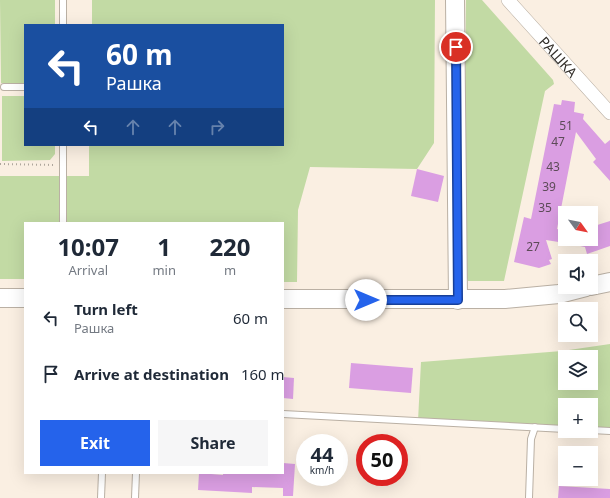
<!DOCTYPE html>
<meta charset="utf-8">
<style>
:root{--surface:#fff;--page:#f6f6f7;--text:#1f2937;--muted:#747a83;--accent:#2563eb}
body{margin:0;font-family:"Noto Sans",sans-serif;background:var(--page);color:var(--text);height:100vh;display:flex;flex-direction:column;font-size:15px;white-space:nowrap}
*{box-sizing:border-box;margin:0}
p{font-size:13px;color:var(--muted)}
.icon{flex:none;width:22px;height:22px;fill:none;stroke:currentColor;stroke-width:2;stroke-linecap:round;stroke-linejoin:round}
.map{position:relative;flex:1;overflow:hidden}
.side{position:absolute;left:24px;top:222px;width:260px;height:252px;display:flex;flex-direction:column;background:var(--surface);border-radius:0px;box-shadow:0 4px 16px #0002}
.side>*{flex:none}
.top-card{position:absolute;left:24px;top:24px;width:260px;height:122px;border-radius:0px;box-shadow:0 4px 16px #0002;background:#1a4fa0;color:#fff;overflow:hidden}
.needle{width:26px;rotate:123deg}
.buttons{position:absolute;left:558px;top:206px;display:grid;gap:8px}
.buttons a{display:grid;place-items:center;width:40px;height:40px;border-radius:0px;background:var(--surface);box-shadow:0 4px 16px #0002;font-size:20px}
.speed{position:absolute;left:296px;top:434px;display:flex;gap:8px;font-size:20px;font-weight:700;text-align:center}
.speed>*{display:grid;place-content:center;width:52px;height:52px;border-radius:50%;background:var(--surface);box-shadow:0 4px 16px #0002;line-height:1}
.speed small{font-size:10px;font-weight:400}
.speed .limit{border:6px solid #d22;background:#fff;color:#111}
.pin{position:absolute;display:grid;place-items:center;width:34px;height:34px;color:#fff;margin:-17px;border:2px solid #fff;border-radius:50%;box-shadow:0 1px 4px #0007}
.me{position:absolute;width:44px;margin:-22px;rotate:90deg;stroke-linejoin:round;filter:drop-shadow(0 0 3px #0008)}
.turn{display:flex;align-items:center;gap:14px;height:84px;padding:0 16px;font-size:18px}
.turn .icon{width:52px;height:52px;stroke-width:2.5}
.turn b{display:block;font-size:28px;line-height:34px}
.lanes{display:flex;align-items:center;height:38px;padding:0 16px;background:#0003;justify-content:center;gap:20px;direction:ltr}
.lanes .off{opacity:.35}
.eta{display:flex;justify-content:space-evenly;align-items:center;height:68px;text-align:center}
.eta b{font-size:24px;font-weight:700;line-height:28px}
.button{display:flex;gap:8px;margin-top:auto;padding:8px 16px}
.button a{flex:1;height:46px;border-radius:0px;background:var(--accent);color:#fff;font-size:16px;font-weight:700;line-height:46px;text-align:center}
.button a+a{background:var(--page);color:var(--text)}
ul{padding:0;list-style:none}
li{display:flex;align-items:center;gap:12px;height:56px;padding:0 16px}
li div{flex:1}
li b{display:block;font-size:15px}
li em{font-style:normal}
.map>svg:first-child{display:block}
</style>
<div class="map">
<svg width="610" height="498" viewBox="0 0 610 498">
<rect width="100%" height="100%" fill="#faefe2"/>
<!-- green -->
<g fill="#c2daa4" fill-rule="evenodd">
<path d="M 0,0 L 55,0 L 55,25 L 25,25 L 25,83 L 1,83 Z"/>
<path d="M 92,0 L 435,0 L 434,143 L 417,169 L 310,167 L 298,210 L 297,282 L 283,282 L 283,223 L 25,223 L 25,279 L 0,279 L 0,176 L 89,176 L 89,145 L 283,145 L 283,25 L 92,25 Z"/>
<path d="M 466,0 L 482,0 L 553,80 L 554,84 L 545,91 L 504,281 L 468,281 L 463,266 Z"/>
<path d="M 2,96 L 25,96 L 25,145 L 55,145 L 55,154 L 50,160 L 2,161 Z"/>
<path d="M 610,344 L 610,432 L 591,430 L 591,405 L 565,405 L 565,429 L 418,421 L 421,362 L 562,351 ZM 565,357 L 591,357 L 591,383 L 565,383 Z"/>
</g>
<!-- building -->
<g fill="#da9ee2">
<path d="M 562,100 L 575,102 L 574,112 L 584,114 L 583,119 L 605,144 L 610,140 L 610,181 L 593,162 L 596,159 L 576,132 L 557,229 L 565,231 L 565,243 L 546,240 L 552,259 L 549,260 L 551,264 L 539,268 L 514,262 L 524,217 L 531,219 L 554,104 L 561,105 Z"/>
<path d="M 417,169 L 444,176 L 438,202 L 411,196 Z"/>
<path d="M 610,221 L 610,246 L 587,254 L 585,247 L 565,243 L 566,239 L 591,239 L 591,227 Z"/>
<path d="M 351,363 L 413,368 L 411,393 L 349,388 Z"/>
<path d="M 283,377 L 294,378 L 293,399 L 283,398 Z"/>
<path d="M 283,463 L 295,464 L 293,496 L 283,496 L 283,488 L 252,487 L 252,493 L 198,490 L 199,473 L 223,475 L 223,473 L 283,473 Z"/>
<path d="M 559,486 L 610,489 L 610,498 L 558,498 Z"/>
</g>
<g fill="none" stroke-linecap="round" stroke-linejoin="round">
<defs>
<g id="lane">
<path d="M 63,25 L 63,0"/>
<path d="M 4,87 L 25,87"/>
<path d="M 63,145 L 63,223"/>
<path d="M 283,414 L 565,429"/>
<path d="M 591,430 L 610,431"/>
<path d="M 101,498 L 102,473"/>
<path d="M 135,498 L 136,473"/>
<path d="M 529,498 L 531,439 L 535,427"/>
</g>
<g id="street">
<path id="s1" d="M 508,0 L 610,113"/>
</g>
<g id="secondary">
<path d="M 455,0 L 458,300"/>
<path d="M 591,286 L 610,282"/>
<path d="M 0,298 L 25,298"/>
<path d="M 283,299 L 505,299 L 559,294 L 586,287"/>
</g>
</defs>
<!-- lane casing -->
<use href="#lane" stroke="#bab0a4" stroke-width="8"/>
<!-- street casing -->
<use href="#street" stroke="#bab0a4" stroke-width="14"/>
<!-- secondary casing -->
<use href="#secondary" stroke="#bab0a4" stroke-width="20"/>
<!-- path -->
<path stroke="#aea69c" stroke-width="2" stroke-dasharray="1 3" stroke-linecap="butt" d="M 0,164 L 55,165"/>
<!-- lane -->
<use href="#lane" stroke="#fff" stroke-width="6"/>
<!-- street -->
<use href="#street" stroke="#fff" stroke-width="13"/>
<!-- secondary -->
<use href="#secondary" stroke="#fff" stroke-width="18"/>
</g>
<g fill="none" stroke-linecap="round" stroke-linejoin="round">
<defs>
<path id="route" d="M 366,300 L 458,300 L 456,47"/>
</defs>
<!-- route casing -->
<use href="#route" stroke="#184099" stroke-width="10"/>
<!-- route -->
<use href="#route" stroke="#2563eb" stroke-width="7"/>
</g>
<g text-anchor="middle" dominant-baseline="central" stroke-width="4" stroke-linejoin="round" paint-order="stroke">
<!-- number labels -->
<g font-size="12" fill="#5d4b58">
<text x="566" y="125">51</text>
<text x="558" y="141">47</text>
<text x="553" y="166">43</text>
<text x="549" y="186">39</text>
<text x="545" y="207">35</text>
<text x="533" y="246">27</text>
</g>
<!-- street labels -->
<g font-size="14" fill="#332f2a" stroke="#fff">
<text stroke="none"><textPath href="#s1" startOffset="76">РАШКА</textPath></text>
</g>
</g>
</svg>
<div class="buttons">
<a><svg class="needle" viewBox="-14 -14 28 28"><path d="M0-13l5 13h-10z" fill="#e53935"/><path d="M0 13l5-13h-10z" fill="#747a83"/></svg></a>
<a><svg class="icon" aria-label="sound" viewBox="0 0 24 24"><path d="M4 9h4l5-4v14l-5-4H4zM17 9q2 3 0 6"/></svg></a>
<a><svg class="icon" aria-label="search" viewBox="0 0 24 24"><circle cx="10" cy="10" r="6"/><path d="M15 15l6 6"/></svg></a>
<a><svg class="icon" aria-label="layers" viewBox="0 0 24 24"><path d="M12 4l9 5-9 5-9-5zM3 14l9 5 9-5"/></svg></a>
<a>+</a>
<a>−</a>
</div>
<div class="speed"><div>44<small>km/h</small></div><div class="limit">50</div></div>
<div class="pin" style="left:456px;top:47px;background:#d93025"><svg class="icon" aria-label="arrive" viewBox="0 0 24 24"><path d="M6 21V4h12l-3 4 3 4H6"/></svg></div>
<svg class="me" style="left:366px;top:300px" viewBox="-20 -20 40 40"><circle r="19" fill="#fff"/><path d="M0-13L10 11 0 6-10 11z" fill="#2563eb"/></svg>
<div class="top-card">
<div class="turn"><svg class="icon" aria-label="left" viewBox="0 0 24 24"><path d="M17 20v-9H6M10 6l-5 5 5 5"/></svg><div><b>60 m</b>Рашка</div></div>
<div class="lanes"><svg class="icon" aria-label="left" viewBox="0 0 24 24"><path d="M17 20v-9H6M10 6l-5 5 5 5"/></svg><svg class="icon off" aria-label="ahead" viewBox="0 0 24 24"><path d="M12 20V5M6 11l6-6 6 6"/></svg><svg class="icon off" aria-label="ahead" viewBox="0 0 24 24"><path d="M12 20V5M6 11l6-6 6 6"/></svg><svg class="icon off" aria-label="right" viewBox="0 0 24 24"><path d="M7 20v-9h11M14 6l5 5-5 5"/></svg></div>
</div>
<section class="side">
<div class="eta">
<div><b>10:07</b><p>Arrival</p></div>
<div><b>1</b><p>min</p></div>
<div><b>220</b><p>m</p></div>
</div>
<ul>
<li><svg class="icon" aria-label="left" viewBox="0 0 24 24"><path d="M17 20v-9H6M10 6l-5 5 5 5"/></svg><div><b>Turn left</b><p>Рашка</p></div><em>60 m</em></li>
<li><svg class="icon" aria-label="arrive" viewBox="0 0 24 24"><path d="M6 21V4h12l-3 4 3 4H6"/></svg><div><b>Arrive at destination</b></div><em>160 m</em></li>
</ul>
<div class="button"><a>Exit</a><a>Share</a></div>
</section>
</div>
